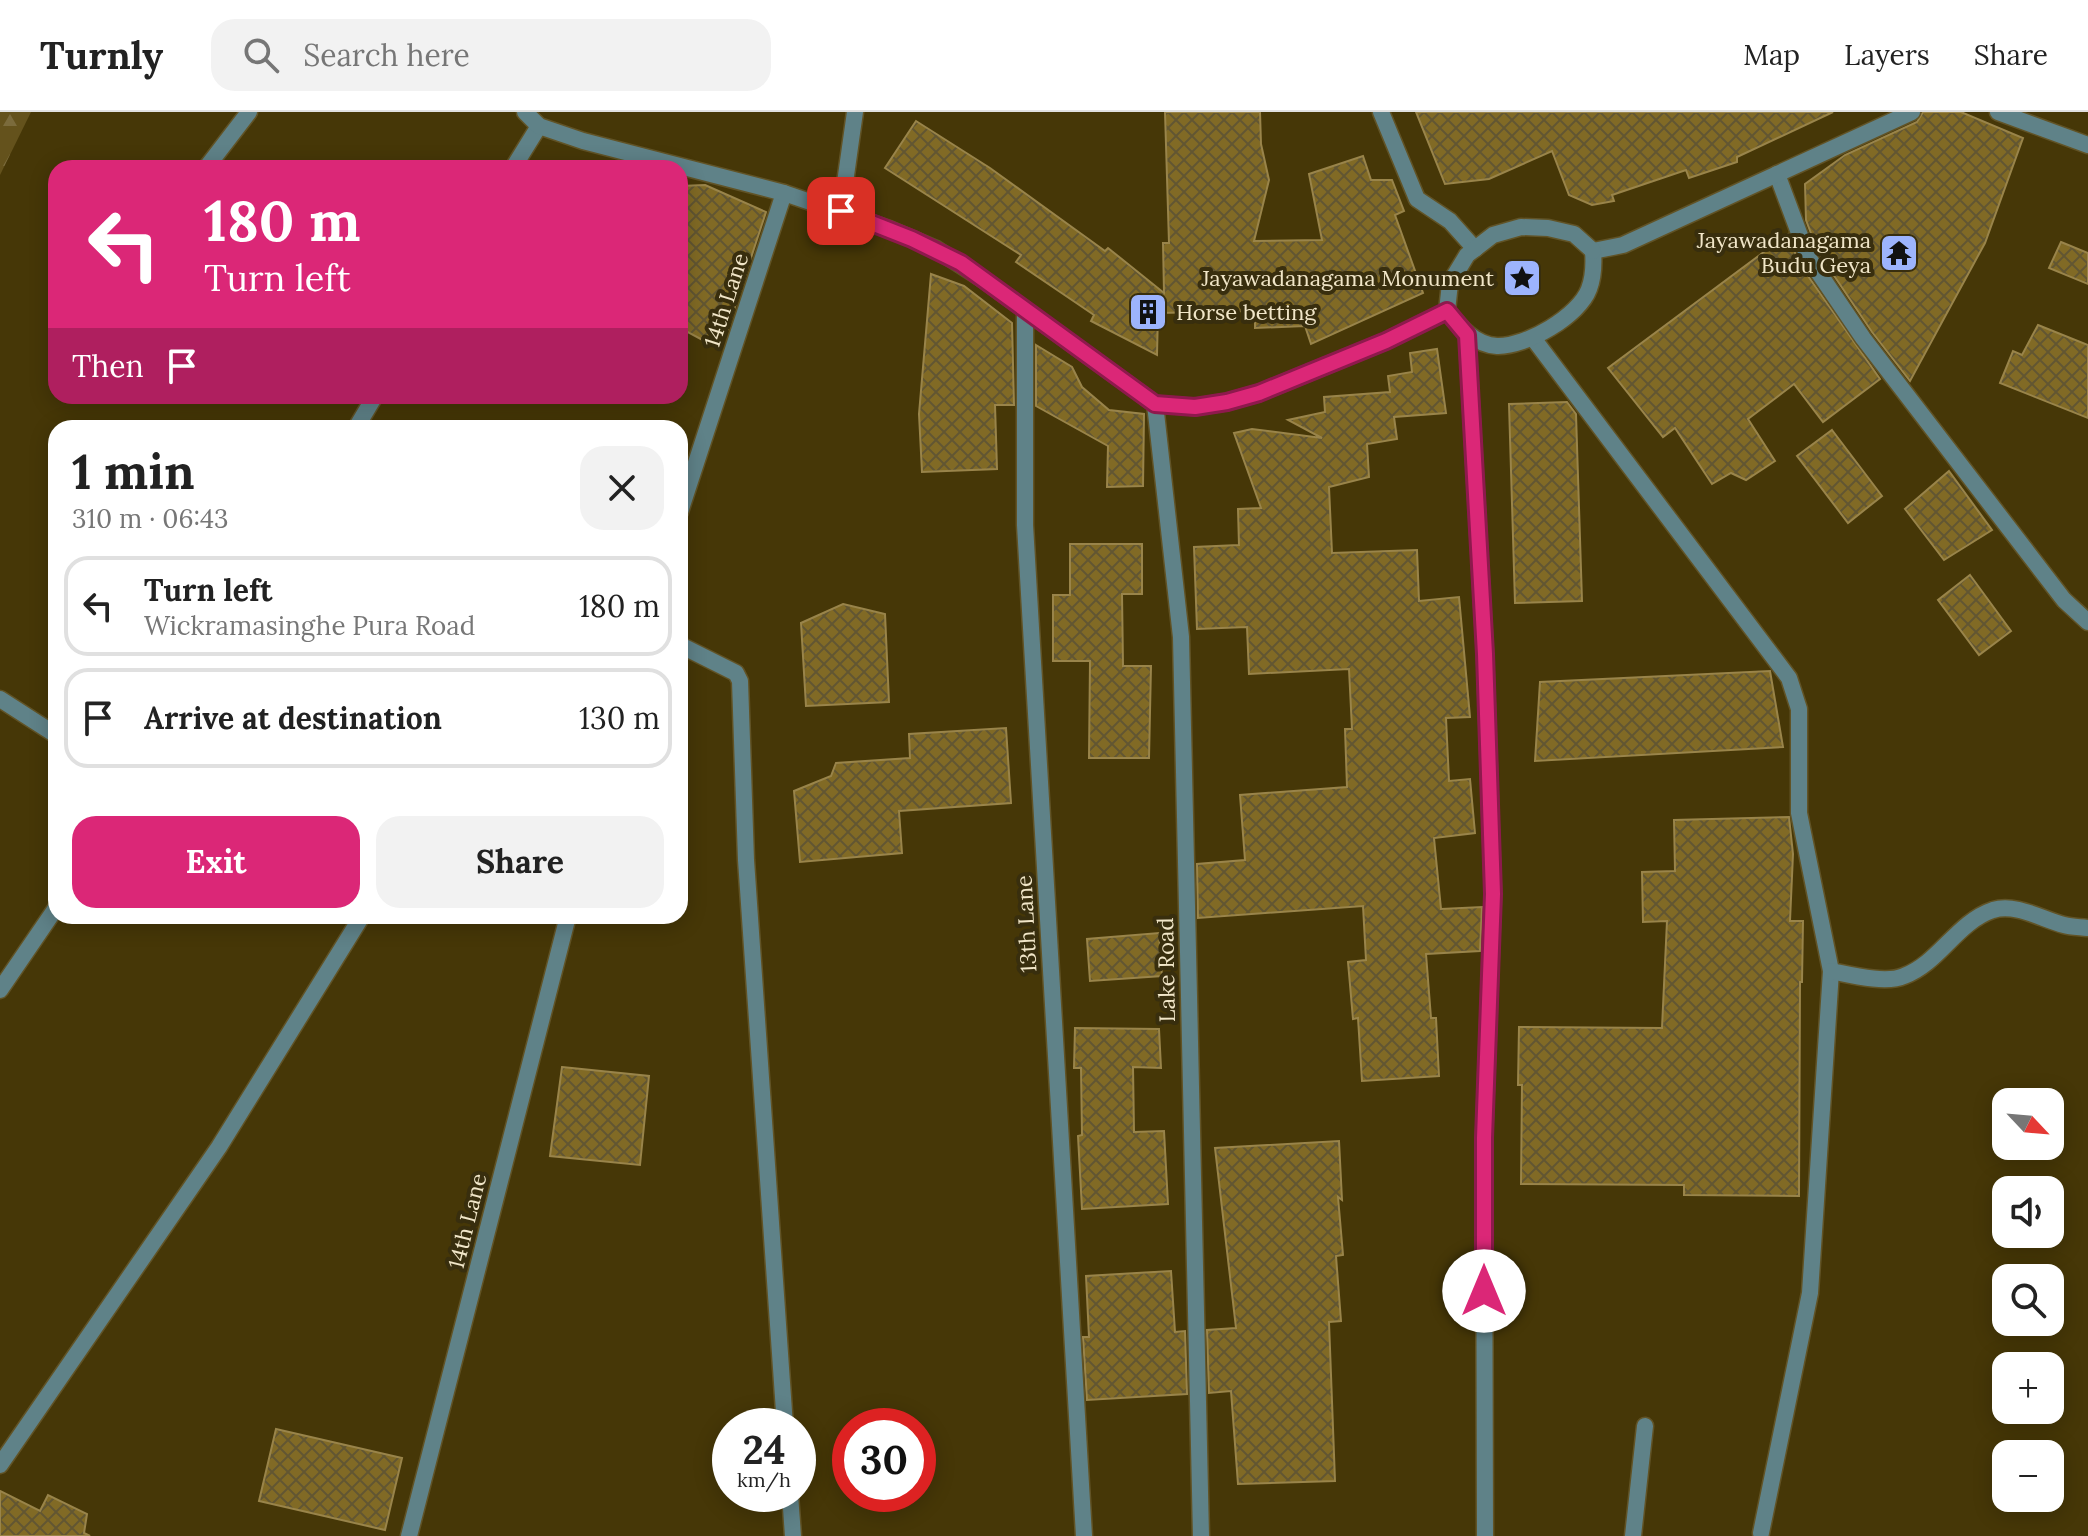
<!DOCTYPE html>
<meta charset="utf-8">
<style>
:root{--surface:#fff;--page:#f2f2f2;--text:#222;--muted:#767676;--line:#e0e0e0;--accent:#db2777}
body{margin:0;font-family:Lora,serif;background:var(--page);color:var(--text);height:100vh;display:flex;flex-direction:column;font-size:30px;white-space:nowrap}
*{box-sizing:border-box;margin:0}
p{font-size:26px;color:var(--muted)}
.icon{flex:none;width:44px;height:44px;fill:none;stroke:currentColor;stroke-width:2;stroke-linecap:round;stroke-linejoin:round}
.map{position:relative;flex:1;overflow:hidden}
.side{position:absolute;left:48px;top:308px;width:640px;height:504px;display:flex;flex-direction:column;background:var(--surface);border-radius:24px;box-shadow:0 4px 20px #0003}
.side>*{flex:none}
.hud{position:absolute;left:48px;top:48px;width:640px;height:244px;border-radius:24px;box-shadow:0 4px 20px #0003;background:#db2777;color:#fff;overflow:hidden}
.needle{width:52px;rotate:116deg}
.fabs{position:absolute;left:1992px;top:976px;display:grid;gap:16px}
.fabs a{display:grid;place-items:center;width:72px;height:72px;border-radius:16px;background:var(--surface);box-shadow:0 4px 20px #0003;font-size:40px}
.speed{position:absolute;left:712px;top:1296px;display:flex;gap:16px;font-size:40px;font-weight:700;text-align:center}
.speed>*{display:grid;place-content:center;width:104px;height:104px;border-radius:50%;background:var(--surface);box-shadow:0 4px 20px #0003;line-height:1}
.speed small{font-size:20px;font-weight:400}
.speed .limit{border:12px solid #d22;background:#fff;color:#111}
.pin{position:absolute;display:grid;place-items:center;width:68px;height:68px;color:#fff;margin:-34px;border-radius:16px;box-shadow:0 4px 12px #0006}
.me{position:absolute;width:88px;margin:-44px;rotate:0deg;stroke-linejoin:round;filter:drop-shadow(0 0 6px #0008)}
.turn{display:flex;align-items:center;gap:28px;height:168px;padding:0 24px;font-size:36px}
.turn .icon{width:104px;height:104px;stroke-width:2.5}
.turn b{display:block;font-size:56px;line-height:68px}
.then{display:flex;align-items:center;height:76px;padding:0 24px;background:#0003;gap:16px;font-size:30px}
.round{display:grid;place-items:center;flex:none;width:84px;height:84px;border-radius:24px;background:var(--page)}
.head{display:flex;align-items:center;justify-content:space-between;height:136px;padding:0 24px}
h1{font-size:48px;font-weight:800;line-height:60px}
.primary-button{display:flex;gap:16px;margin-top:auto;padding:16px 24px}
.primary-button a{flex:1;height:92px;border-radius:24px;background:var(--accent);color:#fff;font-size:32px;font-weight:800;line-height:92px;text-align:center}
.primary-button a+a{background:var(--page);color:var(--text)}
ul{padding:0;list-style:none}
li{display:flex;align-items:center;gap:24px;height:100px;margin:0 16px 12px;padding:0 8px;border:4px solid var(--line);border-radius:24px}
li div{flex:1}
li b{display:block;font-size:30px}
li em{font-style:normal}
header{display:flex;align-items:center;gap:48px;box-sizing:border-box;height:112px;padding:0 40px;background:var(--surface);border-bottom:2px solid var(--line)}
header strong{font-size:38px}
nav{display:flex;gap:44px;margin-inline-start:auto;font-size:28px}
.search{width:560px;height:72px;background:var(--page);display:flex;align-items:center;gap:20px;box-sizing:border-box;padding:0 28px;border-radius:24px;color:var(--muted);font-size:30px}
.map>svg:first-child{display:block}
</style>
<header>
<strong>Turnly</strong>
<div class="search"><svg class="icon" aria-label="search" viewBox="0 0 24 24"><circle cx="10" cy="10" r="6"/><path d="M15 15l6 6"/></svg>Search here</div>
<nav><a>Map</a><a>Layers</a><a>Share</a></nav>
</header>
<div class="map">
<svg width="2088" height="1424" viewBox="0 0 2088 1424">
<defs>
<pattern id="forest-firs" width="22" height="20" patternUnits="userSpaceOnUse" patternTransform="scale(2)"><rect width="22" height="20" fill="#64521c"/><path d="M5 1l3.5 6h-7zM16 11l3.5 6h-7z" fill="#7b6b3c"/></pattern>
<pattern id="building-cross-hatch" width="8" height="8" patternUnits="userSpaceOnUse" patternTransform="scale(2)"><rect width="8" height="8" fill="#816a25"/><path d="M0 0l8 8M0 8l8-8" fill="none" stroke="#625632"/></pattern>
</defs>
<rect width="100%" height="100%" fill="#463707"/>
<!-- forest -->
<path fill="url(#forest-firs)" d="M 0,0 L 31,0 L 0,63 Z"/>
<!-- building -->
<g fill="url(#building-cross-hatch)" stroke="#99844a" stroke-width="2">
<path d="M 1165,0 L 1260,0 L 1261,32 L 1269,68 L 1254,129 L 1322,128 L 1309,62 L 1363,44 L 1371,68 L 1392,68 L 1404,99 L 1395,103 L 1423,181 L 1311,232 L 1305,214 L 1255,216 L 1255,199 L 1158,201 L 1157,243 L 1091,209 L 1094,203 L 1016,150 L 1021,143 L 885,56 L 916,9 L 990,56 L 1105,139 L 1108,136 L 1164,181 L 1163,131 L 1169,131 Z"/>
<path d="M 1416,0 L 1833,0 L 1737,45 L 1737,50 L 1689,66 L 1686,58 L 1612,83 L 1614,89 L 1592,93 L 1569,83 L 1552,39 L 1489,67 L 1445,72 Z"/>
<path d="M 1923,0 L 1961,0 L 2023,26 L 1985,131 L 1910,269 L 1872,220 L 1818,140 L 1806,108 L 1805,72 L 1845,43 L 1917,10 Z"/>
<path d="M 705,73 L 766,100 L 727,219 L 710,232 L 680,216 L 680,74 Z"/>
<path d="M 1788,122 L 1799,151 L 1880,267 L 1823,310 L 1794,272 L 1748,307 L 1775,349 L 1746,368 L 1731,361 L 1712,372 L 1675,316 L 1663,325 L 1608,256 Z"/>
<path d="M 2061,130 L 2088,141 L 2088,172 L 2049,156 Z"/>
<path d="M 931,162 L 964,174 L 1012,211 L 1014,293 L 995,293 L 997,357 L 922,360 L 919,302 Z"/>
<path d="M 2038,213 L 2088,233 L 2088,306 L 2000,271 L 2013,239 L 2022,243 Z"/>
<path d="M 1036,233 L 1072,255 L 1082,275 L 1109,298 L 1144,302 L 1143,374 L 1107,375 L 1108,334 L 1036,294 Z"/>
<path d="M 1437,237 L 1446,301 L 1394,305 L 1397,327 L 1367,332 L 1369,365 L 1329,375 L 1332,441 L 1417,438 L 1419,489 L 1459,485 L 1470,605 L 1446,606 L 1449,669 L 1470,667 L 1475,721 L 1434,726 L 1441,797 L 1482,795 L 1480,839 L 1426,842 L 1431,906 L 1436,906 L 1439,964 L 1362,969 L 1358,906 L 1353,907 L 1348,850 L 1366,848 L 1363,794 L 1198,806 L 1197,752 L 1245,748 L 1240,683 L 1347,675 L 1345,617 L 1352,617 L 1349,557 L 1249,562 L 1247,515 L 1197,517 L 1194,435 L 1239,433 L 1238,397 L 1261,396 L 1234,321 L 1252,317 L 1322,326 L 1288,308 L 1325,300 L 1324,285 L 1390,280 L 1388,264 L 1412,260 L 1410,241 Z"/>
<path d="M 1567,290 L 1576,302 L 1582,489 L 1515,491 L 1509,292 Z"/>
<path d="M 1832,318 L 1882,384 L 1848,411 L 1797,344 Z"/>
<path d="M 1949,359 L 1992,418 L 1944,448 L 1905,397 Z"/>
<path d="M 1070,432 L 1142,432 L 1142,482 L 1122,482 L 1123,554 L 1151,554 L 1149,646 L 1089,646 L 1090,549 L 1053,549 L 1053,483 L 1070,483 Z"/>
<path d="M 1970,463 L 2011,519 L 1979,543 L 1938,488 Z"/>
<path d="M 843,492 L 885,502 L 889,590 L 806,594 L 801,511 Z"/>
<path d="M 1770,559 L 1783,635 L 1535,649 L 1540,570 Z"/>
<path d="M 1006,616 L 1011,691 L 899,699 L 902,741 L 800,750 L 794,679 L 831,664 L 836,651 L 910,646 L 909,622 Z"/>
<path d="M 1789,705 L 1793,742 L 1790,809 L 1803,809 L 1802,870 L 1800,870 L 1799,1084 L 1684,1083 L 1684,1073 L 1521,1072 L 1522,973 L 1518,973 L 1519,915 L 1662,916 L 1667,809 L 1643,810 L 1642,760 L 1675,759 L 1674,708 Z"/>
<path d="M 1159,821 L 1162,864 L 1090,869 L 1087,827 Z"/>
<path d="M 1075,916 L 1159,917 L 1161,956 L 1133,955 L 1134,1020 L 1164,1019 L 1168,1092 L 1082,1097 L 1078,1024 L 1082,1023 L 1081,956 L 1074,956 Z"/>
<path d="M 562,955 L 649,964 L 640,1053 L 550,1044 Z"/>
<path d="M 1339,1029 L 1342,1088 L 1338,1085 L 1343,1143 L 1336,1144 L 1341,1209 L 1329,1210 L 1335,1369 L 1238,1372 L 1231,1279 L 1209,1281 L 1207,1218 L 1236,1216 L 1215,1036 Z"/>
<path d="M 1171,1159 L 1175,1220 L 1185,1219 L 1187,1282 L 1087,1288 L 1083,1225 L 1089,1225 L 1086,1164 Z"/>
<path d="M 276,1317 L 402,1346 L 385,1418 L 259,1389 Z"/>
<path d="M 0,1379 L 40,1399 L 48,1383 L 87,1402 L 84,1421 L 90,1424 L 0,1424 Z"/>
</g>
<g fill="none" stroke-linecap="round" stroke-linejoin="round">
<defs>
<path id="service" d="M 206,56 L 249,0"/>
<g id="minor">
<path d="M 1381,0 L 1417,87 L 1450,109 L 1475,137"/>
<path d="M 513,56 L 539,14"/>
<path d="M 1777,62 L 1808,145 L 1863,226 L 2064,488 L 2088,510"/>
<path d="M 841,99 L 855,0"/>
<path d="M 1025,197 L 1025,413 L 1084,1424"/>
<path d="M 1467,223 L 1485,542 L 1493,782 L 1484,1026 L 1485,1424"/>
<path d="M 1533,226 L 1789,566 L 1799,597 L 1799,701 L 1831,859 L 1810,1181 L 1761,1421"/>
<path d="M 1155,292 L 1181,525 L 1201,1424"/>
<path d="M 356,316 L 375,284"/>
<path d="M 680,400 L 784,81"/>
<path d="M 680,533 L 736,561 L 740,569 L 746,748 L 785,1314"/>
<path d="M 0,587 L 56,623"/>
<path d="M 1831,859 C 1851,863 1886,872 1904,864 C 1939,851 1957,810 1993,798 C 2016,791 2041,807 2064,813 C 2071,815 2080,815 2088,816"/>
<path d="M 0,878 L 56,796"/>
<path d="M 0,1353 L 219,1035 L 362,804"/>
<path d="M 790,1382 L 793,1424"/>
<path d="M 409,1424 L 568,804"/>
<path d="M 1633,1424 L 1645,1314"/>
</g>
<g id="tertiary">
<path d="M 525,0 L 539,14 L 583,29 L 784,81 L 889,117 L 936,137 L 984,168 L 1155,292 L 1195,295 L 1227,290 L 1259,281 L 1386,229 L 1447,199"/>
<path d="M 1998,0 L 2088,33"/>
<path d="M 1593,139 L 1623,133 L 1912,0"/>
<path d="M 1447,199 C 1460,215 1475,233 1497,234 C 1526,235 1579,204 1589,177 C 1594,164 1594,152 1593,139"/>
<path d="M 1447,199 L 1450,171 L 1467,143 L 1493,123 L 1521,115 L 1548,116 L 1574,122 L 1593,139"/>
</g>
</defs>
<!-- service casing -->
<use href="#service" stroke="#615326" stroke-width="19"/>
<!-- minor casing -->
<use href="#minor" stroke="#615326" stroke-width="19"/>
<!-- tertiary casing -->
<use href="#tertiary" stroke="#615326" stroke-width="19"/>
<!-- service -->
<use href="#service" stroke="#5f8288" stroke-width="16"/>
<!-- minor -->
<use href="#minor" stroke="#5f8288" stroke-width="16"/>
<!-- tertiary -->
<use href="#tertiary" stroke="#5f8288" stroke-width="16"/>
</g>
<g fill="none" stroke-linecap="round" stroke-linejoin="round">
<defs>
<path id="route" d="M 841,99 L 912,127 L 961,151 L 1155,292 L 1195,295 L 1227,290 L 1259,281 L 1386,229 L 1447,199 L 1467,223 L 1485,542 L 1493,782 L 1484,1026 L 1484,1179"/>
</defs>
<!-- route casing -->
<use href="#route" stroke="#8e194d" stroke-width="20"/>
<!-- route -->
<use href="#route" stroke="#db2777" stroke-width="14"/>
</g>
<!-- icons -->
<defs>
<symbol id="temple-square" viewBox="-11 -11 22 22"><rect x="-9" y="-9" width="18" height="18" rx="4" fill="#9db4fd" stroke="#382e0e"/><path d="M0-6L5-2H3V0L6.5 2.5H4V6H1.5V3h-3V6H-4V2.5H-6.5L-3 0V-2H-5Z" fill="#111"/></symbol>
<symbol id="sight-square" viewBox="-11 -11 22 22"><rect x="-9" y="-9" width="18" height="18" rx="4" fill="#9db4fd" stroke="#382e0e"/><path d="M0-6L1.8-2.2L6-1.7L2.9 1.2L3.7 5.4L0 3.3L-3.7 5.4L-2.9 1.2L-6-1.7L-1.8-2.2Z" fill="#111"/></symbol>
<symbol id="building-square" viewBox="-11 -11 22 22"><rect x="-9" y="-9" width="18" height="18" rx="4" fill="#9db4fd" stroke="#382e0e"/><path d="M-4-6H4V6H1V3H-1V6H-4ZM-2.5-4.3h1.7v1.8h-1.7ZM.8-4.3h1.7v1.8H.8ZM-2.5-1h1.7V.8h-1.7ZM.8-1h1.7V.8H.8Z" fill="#111"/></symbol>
</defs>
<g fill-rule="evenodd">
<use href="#temple-square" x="1877" y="119" width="44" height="44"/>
<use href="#sight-square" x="1500" y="144" width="44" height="44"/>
<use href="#building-square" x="1126" y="178" width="44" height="44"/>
</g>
<g text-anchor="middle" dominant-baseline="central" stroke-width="8" stroke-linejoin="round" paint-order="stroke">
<!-- poi labels -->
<g font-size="22" fill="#f1e6c8" stroke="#382e0e" text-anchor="end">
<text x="1871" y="128">Jayawadanagama<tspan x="1871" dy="25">Budu Geya</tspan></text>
<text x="1494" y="166">Jayawadanagama Monument</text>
<text x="1176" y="200" text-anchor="start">Horse betting</text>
</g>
<!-- street labels -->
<g font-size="22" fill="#f1e6c8" stroke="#382e0e">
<text transform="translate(726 188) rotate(-72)">14th Lane</text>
<text transform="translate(1026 812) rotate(-93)">13th Lane</text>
<text transform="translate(1166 858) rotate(-91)">Lake Road</text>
<text transform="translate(467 1109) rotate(-76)">14th Lane</text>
</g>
</g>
</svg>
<div class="fabs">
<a><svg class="needle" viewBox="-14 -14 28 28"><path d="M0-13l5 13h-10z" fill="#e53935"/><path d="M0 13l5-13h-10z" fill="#767676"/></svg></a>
<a><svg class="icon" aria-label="sound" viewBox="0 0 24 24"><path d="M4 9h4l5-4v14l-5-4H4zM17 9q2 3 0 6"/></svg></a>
<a><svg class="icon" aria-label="search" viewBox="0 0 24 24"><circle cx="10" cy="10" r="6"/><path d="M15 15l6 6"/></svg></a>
<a>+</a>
<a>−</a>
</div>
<div class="speed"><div>24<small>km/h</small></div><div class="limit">30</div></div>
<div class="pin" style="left:841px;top:99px;background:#d93025"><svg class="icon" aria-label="arrive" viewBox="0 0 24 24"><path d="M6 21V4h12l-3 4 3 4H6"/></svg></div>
<svg class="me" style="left:1484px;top:1179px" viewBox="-20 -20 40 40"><circle r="19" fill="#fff"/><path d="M0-13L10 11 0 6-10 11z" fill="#db2777"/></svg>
<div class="hud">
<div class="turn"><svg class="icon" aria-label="left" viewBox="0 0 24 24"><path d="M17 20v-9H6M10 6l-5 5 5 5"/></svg><div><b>180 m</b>Turn left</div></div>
<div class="then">Then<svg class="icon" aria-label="arrive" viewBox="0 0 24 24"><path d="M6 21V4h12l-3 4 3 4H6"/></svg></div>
</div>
<section class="side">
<div class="head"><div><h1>1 min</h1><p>310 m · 06:43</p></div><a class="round"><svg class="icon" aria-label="close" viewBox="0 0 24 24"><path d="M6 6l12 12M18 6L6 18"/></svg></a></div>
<ul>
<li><svg class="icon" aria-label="left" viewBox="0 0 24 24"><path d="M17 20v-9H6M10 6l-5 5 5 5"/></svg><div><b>Turn left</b><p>Wickramasinghe Pura Road</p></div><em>180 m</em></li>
<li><svg class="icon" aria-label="arrive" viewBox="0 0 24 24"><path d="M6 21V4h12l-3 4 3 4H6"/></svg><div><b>Arrive at destination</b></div><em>130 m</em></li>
</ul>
<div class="primary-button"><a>Exit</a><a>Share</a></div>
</section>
</div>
